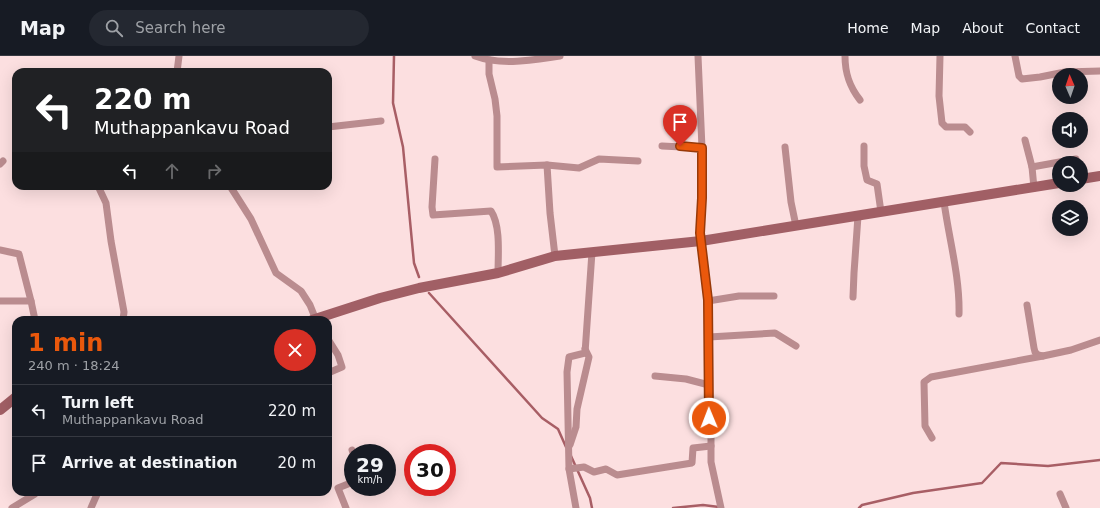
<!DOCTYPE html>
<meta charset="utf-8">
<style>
:root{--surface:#171b24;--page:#242831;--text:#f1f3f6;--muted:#9ea1a6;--line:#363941;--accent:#ea580c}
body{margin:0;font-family:"DejaVu Sans",sans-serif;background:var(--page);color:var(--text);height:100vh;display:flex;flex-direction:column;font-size:15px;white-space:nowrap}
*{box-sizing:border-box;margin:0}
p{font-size:13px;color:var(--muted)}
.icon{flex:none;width:22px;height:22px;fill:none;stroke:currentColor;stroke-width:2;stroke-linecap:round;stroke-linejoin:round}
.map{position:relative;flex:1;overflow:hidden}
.sheet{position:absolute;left:12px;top:260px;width:320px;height:180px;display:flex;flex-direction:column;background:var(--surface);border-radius:12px;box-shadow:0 4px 16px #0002}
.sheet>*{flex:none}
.top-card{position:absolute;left:12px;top:12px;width:320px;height:122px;border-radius:12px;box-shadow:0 4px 16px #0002;background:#202124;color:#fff;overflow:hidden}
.needle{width:26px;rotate:358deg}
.controls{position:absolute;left:1052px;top:12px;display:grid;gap:8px}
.controls a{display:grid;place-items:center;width:36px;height:36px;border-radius:50%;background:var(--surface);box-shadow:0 4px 16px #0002;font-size:20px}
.speed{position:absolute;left:344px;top:388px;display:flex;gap:8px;font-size:20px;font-weight:700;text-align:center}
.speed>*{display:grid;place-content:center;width:52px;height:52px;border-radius:50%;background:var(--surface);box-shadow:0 4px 16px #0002;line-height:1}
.speed small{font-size:10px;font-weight:400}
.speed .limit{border:6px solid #d22;background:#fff;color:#111}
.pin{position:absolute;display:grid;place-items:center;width:34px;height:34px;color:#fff;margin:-41px -17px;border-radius:50% 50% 50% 0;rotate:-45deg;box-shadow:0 0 4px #0007}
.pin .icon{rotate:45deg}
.me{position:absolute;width:44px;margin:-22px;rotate:359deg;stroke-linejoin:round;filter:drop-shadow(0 0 3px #0008)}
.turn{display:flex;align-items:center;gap:14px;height:84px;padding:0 16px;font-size:18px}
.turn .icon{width:52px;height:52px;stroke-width:2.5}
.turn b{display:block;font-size:28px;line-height:34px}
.lanes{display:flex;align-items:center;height:38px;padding:0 16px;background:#0003;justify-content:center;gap:20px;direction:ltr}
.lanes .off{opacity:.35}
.round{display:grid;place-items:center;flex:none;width:42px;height:42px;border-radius:21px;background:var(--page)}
.head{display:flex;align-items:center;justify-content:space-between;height:68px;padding:0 16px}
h1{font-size:24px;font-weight:700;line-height:30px;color:var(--accent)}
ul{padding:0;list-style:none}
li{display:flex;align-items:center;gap:12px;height:52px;padding:0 16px;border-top:1px solid var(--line)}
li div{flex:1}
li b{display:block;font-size:15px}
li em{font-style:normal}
header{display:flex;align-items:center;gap:24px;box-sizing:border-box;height:56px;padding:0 20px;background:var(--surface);border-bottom:1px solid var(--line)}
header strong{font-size:19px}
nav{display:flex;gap:22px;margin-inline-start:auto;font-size:14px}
.search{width:280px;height:36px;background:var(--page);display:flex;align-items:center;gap:10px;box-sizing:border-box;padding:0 14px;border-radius:22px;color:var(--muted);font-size:15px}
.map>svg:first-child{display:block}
</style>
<header>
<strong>Map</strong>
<div class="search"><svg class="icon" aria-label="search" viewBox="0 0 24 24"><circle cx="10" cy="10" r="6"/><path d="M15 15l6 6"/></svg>Search here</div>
<nav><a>Home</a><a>Map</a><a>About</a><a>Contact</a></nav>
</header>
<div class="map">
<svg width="1100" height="452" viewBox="0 0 1100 452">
<rect width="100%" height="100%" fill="#fcdfe0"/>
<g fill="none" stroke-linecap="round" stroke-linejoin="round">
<!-- stream -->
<g stroke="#a85e65" stroke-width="2.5">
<path d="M 394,0 L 393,47 L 403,91 L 414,207 L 419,221"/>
<path d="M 429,237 L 542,362 L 558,373 L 566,391"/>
<path d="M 571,400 L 590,442 L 592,452"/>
<path d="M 673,452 L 703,449 L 719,451"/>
<path d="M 859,452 L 862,449 L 913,437 L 982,427 L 1001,407 L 1048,410 L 1100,404"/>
</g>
<!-- street -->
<g stroke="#ba8c8f" stroke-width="7">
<path d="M 475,0 C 502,10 532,4 560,0"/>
<path d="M 698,0 L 702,92 L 702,142 L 700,177 L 708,245 L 709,362 L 711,375 L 711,406 L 721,452"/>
<path d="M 845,0 C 845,17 849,30 860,44"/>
<path d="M 940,0 L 939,40 L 942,67 L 946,71 L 965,71 L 970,76"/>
<path d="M 1015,0 L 1019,20 L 1022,23 L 1040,21 L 1065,16 L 1100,15"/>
<path d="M 489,4 L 489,18 L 495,43 L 497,60 L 497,111 L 547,109 L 579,112 L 599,103 L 638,105"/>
<path d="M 177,16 L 179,0"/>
<path d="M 328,71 L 381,65"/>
<path d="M 1025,84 L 1032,111"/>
<path d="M 662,90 L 702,92"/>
<path d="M 864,90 L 864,110 L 867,124 L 877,128 L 881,156"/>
<path d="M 785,91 L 791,146 L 796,170"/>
<path d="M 435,103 L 432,151 L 433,159 L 491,155 C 501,170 498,200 498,217"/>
<path d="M 0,108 L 3,105"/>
<path d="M 547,109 L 550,157 L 555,200"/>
<path d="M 98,130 L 106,147 L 111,185 L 124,256 L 123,264"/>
<path d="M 230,130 L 251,163 L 276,217 L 301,235 L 310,249 L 316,264"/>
<path d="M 1034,132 L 1032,111 L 1076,103"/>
<path d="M 944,146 C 949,183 960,221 959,258"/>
<path d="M 0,194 L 19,198 L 31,245"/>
<path d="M 853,241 L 854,217 L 858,160"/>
<path d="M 0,245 L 31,245 L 35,264"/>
<path d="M 708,245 L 739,240 L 774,240"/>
<path d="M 1027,249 L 1034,292 L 1035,296 L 1038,299 L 1043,300 L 1071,294 L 1100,284"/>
<path d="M 709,281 L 775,277 L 796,290"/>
<path d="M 328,283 L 338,299 L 342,311 L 328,317"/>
<path d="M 655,320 L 686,323 L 709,329"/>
<path d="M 932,382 L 925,370 L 924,326 L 931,321 L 1043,300"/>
<path d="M 570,389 L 576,371 L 577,353 L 589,301 L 585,293"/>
<path d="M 352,394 L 353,397"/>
<path d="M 569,413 L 584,411 L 594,416 L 606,413 L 617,419 L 692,407 L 693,392 L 711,390"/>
<path d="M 1060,438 L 1066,452"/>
<path d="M 12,452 L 35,438"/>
<path d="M 91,452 L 98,436"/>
<path d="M 346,452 L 338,432 L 353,426"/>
<path d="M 576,452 L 569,413 L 567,316 L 569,301 L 585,297 L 592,196"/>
</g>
<!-- secondary -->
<g stroke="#a15f65" stroke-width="10">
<path d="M 1081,123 L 1100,120"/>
<path d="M 312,264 L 380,242 L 419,232 L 498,217 L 555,200 L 701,185 L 1059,127"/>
<path d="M 0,354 L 16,341"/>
</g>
</g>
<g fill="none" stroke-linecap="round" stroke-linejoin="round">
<defs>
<path id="route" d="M 680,90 L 702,92 L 702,142 L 700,177 L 708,244 L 709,362"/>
</defs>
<!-- route casing -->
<use href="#route" stroke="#983908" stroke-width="10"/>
<!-- route -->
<use href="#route" stroke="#ea580c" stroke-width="7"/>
</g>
</svg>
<div class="controls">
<a><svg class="needle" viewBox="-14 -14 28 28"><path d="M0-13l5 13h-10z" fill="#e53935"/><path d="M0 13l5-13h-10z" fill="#9ea1a6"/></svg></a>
<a><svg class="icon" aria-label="sound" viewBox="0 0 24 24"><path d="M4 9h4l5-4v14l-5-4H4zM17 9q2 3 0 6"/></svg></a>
<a><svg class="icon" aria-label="search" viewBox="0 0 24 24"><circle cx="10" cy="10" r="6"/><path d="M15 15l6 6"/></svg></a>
<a><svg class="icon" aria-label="layers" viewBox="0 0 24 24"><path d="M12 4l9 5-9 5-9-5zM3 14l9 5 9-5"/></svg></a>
</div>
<div class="speed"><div>29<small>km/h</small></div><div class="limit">30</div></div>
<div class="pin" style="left:680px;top:90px;background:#d93025"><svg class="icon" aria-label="arrive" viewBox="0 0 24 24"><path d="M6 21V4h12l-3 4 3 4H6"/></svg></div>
<svg class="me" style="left:709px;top:362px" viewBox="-20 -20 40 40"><circle r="17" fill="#ea580c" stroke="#fff" stroke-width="3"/><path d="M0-11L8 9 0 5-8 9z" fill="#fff"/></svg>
<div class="top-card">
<div class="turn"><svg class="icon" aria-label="left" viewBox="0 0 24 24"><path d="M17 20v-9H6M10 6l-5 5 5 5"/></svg><div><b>220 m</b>Muthappankavu Road</div></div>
<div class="lanes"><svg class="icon" aria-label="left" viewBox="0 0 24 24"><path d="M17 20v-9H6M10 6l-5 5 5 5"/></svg><svg class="icon off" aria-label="ahead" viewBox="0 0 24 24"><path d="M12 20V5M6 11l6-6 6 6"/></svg><svg class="icon off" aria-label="right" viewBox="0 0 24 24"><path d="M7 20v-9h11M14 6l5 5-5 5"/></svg></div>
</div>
<section class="sheet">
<div class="head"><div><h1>1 min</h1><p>240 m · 18:24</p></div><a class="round" style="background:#d93025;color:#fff"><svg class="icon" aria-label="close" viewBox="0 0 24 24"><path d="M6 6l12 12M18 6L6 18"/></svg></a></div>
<ul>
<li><svg class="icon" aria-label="left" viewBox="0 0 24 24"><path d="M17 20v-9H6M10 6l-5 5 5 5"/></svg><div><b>Turn left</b><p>Muthappankavu Road</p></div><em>220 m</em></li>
<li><svg class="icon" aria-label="arrive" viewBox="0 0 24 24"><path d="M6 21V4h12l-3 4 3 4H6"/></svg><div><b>Arrive at destination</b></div><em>20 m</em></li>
</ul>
</section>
</div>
